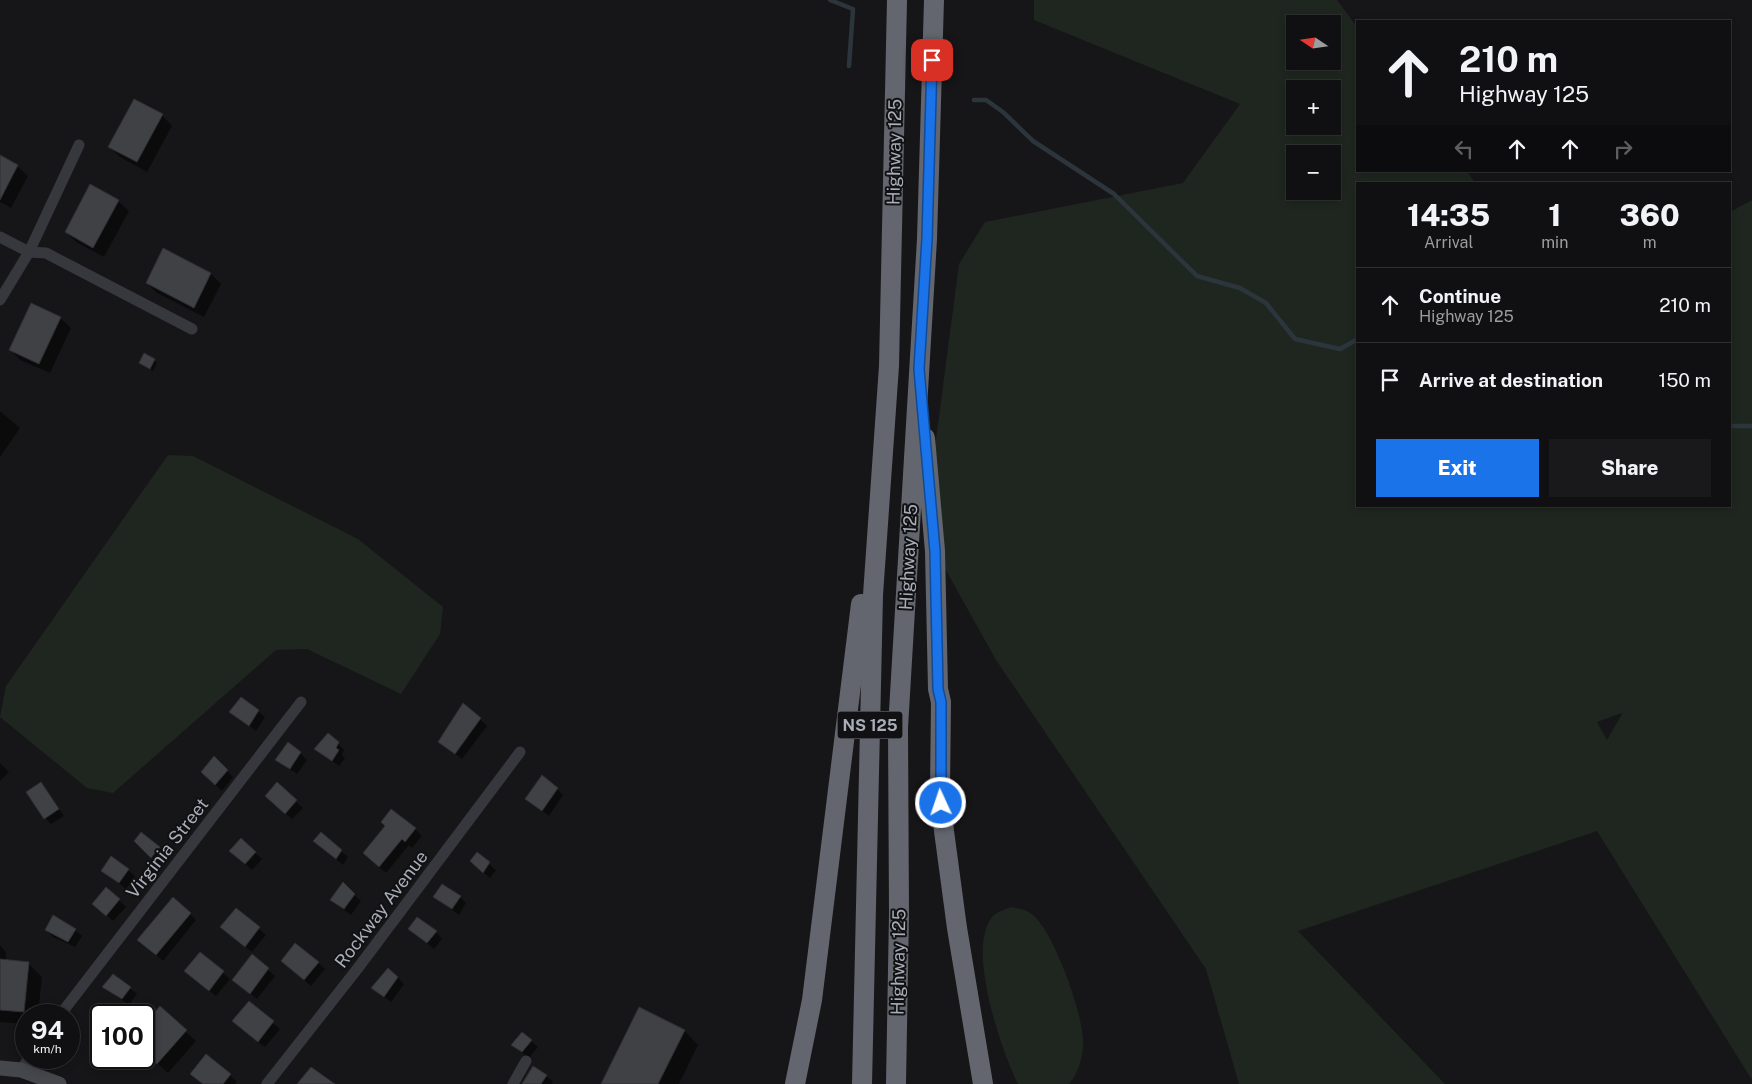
<!DOCTYPE html>
<meta charset="utf-8">
<style>
:root{--surface:#101012;--page:#19191b;--text:#f1f3f6;--muted:#9c9d9f;--line:#303032;--accent:#1a73e8}
body{margin:0;font-family:"Public Sans",sans-serif;background:var(--page);color:var(--text);height:100vh;display:flex;flex-direction:column;font-size:19px;white-space:nowrap}
*{box-sizing:border-box;margin:0}
p{font-size:16px;color:var(--muted)}
.icon{flex:none;width:28px;height:28px;fill:none;stroke:currentColor;stroke-width:2;stroke-linecap:round;stroke-linejoin:round}
.map{position:relative;flex:1;overflow:hidden}
.drawer{position:absolute;left:1356px;top:182px;width:375px;height:325px;display:flex;flex-direction:column;background:var(--surface);border-radius:0px;box-shadow:0 2px 8px #0003,0 0 0 1px var(--line)}
.drawer>*{flex:none}
.top-card{position:absolute;left:1356px;top:20px;width:375px;height:152px;border-radius:0px;box-shadow:0 2px 8px #0003,0 0 0 1px var(--line);background:#101012;color:var(--text);overflow:hidden}
.needle{width:32px;rotate:283deg}
.tools{position:absolute;left:1286px;top:15px;display:grid;gap:10px}
.tools a{display:grid;place-items:center;width:55px;height:55px;border-radius:0px;background:var(--surface);box-shadow:0 2px 8px #0003,0 0 0 1px var(--line);font-size:25px}
.speed{position:absolute;left:15px;top:1004px;display:flex;gap:10px;font-size:25px;font-weight:700;text-align:center}
.speed>*{display:grid;place-content:center;width:65px;height:65px;border-radius:50%;background:var(--surface);box-shadow:0 2px 8px #0003,0 0 0 1px var(--line);line-height:1}
.speed small{font-size:12px;font-weight:400}
.speed .limit{border:2px solid #111;border-radius:8px;background:#fff;color:#111}
.pin{position:absolute;display:grid;place-items:center;width:42px;height:42px;color:#fff;margin:-21px;border-radius:10px;box-shadow:0 2px 8px #0006}
.me{position:absolute;width:55px;margin:-28px;rotate:357deg;stroke-linejoin:round;filter:drop-shadow(0 0 4px #0008)}
.turn{display:flex;align-items:center;gap:18px;height:105px;padding:0 20px;font-size:22px}
.turn .icon{width:65px;height:65px;stroke-width:2.5}
.turn b{display:block;font-size:35px;line-height:42px}
.lanes{display:flex;align-items:center;height:48px;padding:0 20px;background:#0003;justify-content:center;gap:25px;direction:ltr}
.lanes .off{opacity:.35}
.eta{display:flex;justify-content:space-evenly;align-items:center;height:85px;text-align:center}
.eta b{font-size:30px;font-weight:800;line-height:35px}
.primary-button{display:flex;gap:10px;margin-top:auto;padding:10px 20px}
.primary-button a{flex:1;height:58px;border-radius:0px;background:var(--accent);color:#fff;font-size:20px;font-weight:800;line-height:58px;text-align:center}
.primary-button a+a{background:var(--page);color:var(--text)}
ul{padding:0;list-style:none}
li{display:flex;align-items:center;gap:15px;height:75px;padding:0 20px;border-top:1px solid var(--line)}
li div{flex:1}
li b{display:block;font-size:19px}
li em{font-style:normal}
.map>svg:first-child{display:block}
</style>
<div class="map">
<svg width="1752" height="1084" viewBox="0 0 1752 1084">
<rect width="100%" height="100%" fill="#161618"/>
<!-- green -->
<g fill="#1e261f" fill-rule="evenodd">
<path d="M 1034,0 L 1337,0 L 1357,27 L 1358,171 L 1467,171 L 1476,184 L 1409,184 L 1406,181 L 1402,184 L 1358,184 L 1358,506 L 1730,506 L 1730,212 L 1752,200 L 1752,1080 L 1597,831 L 1298,931 L 1445,1084 L 1239,1084 L 1206,969 L 996,660 L 924,531 L 959,264 L 985,222 L 1183,183 L 1240,104 L 1034,20 ZM 1295,24 L 1332,24 L 1332,61 L 1295,61 ZM 1295,89 L 1332,89 L 1332,126 L 1295,126 ZM 1295,154 L 1332,154 L 1332,191 L 1295,191 ZM 1622,713 L 1622,714 L 1607,740 L 1597,722 Z"/>
<path d="M 168,455 L 193,456 L 358,539 L 443,607 L 440,634 L 401,694 L 307,649 L 276,650 L 113,793 L 87,788 L 0,717 L 6,686 Z"/>
<path d="M 1012,907 C 1020,909 1026,909 1033,915 C 1054,932 1085,1018 1083,1045 C 1083,1058 1077,1075 1069,1084 L 1018,1084 C 1002,1052 964,944 994,915 C 999,911 1006,909 1012,907 Z"/>
</g>
<!-- shadow -->
<g fill="#0007">
<path d="M 162,115 L 172,126 L 147,172 L 120,157 L 109,146 Z"/>
<path d="M 0,157 L 17,166 L 28,176 L 11,208 L 0,202 Z"/>
<path d="M 91,186 L 118,201 L 129,211 L 104,257 L 76,242 L 66,232 Z"/>
<path d="M 164,250 L 211,274 L 221,284 L 204,317 L 157,293 L 147,283 Z"/>
<path d="M 31,304 L 60,318 L 71,328 L 50,373 L 20,360 L 10,349 Z"/>
<path d="M 154,360 L 157,363 L 153,371 L 140,363 Z"/>
<path d="M 0,411 L 20,428 L 0,457 Z"/>
<path d="M 258,711 L 265,717 L 256,731 L 231,712 Z"/>
<path d="M 480,719 L 487,726 L 462,759 L 440,742 Z"/>
<path d="M 338,743 L 344,750 L 342,755 L 345,758 L 339,766 L 316,749 Z"/>
<path d="M 300,753 L 307,760 L 297,774 L 276,760 Z"/>
<path d="M 214,758 L 233,777 L 222,791 L 209,778 Z"/>
<path d="M 0,763 L 9,772 L 0,781 Z"/>
<path d="M 41,783 L 64,816 L 51,824 L 45,818 Z"/>
<path d="M 277,784 L 303,808 L 292,819 L 273,802 Z"/>
<path d="M 557,789 L 563,795 L 549,816 L 526,799 Z"/>
<path d="M 415,829 L 422,836 L 412,848 L 409,845 L 386,873 L 364,853 Z"/>
<path d="M 135,841 L 159,848 L 165,854 L 158,863 Z"/>
<path d="M 315,841 L 341,851 L 348,857 L 343,865 Z"/>
<path d="M 255,853 L 262,859 L 252,870 L 238,857 Z"/>
<path d="M 477,854 L 496,870 L 490,878 L 478,868 Z"/>
<path d="M 128,870 L 135,876 L 126,889 L 103,871 Z"/>
<path d="M 343,884 L 361,901 L 351,915 L 331,900 Z"/>
<path d="M 107,888 L 126,907 L 113,921 L 101,910 Z"/>
<path d="M 435,897 L 460,897 L 466,903 L 459,915 Z"/>
<path d="M 236,910 L 266,935 L 252,952 L 229,934 Z"/>
<path d="M 190,914 L 196,920 L 163,961 L 146,946 Z"/>
<path d="M 410,929 L 436,932 L 442,939 L 434,949 Z"/>
<path d="M 46,930 L 75,930 L 82,936 L 75,947 L 53,937 Z"/>
<path d="M 0,945 L 6,952 L 6,961 L 28,963 L 42,977 L 38,1015 L 26,1015 L 26,1024 L 0,1022 Z"/>
<path d="M 200,954 L 230,979 L 216,996 L 192,977 Z"/>
<path d="M 252,956 L 275,976 L 257,999 L 233,980 Z"/>
<path d="M 282,961 L 318,963 L 325,969 L 311,986 Z"/>
<path d="M 113,975 L 137,994 L 129,1005 L 104,987 Z"/>
<path d="M 398,978 L 404,984 L 391,1002 L 372,988 Z"/>
<path d="M 249,1003 L 280,1029 L 265,1047 L 240,1028 Z"/>
<path d="M 160,1008 L 196,1041 L 168,1073 L 144,1051 L 155,1038 L 144,1026 Z"/>
<path d="M 640,1008 L 685,1031 L 698,1045 L 679,1084 L 602,1084 Z"/>
<path d="M 531,1041 L 538,1047 L 529,1058 L 513,1045 Z"/>
<path d="M 206,1056 L 230,1075 L 237,1082 L 235,1084 L 203,1084 Z"/>
<path d="M 546,1076 L 553,1082 L 552,1084 L 526,1084 Z"/>
</g>
<g fill="none" stroke-linecap="round" stroke-linejoin="round">
<!-- stream -->
<g stroke="#2c353c" stroke-width="4.5">
<path d="M 830,0 L 853,9 L 849,66"/>
<path d="M 974,100 L 986,100 L 1003,112 L 1033,141 L 1114,194 L 1197,276 L 1240,288 L 1266,303 L 1295,339 L 1340,349 L 1358,339"/>
<path d="M 1730,426 L 1752,426"/>
</g>
</g>
<!-- building -->
<g fill="#404145" stroke="#303034">
<path d="M 134,99 L 163,114 L 137,162 L 108,147 Z"/>
<path d="M 0,155 L 18,165 L 0,200 Z"/>
<path d="M 90,184 L 119,200 L 93,248 L 65,232 Z"/>
<path d="M 163,248 L 211,273 L 194,308 L 146,283 Z"/>
<path d="M 31,303 L 61,317 L 39,364 L 9,350 Z"/>
<path d="M 144,353 L 155,359 L 150,369 L 139,363 Z"/>
<path d="M 241,697 L 259,710 L 249,726 L 229,712 Z"/>
<path d="M 463,703 L 481,718 L 455,754 L 438,742 Z"/>
<path d="M 328,733 L 339,742 L 336,748 L 339,750 L 332,761 L 314,749 Z"/>
<path d="M 288,742 L 301,752 L 290,769 L 275,760 Z"/>
<path d="M 214,756 L 228,770 L 215,785 L 201,772 Z"/>
<path d="M 542,775 L 558,788 L 542,811 L 525,799 Z"/>
<path d="M 41,782 L 59,809 L 44,819 L 26,792 Z"/>
<path d="M 277,782 L 297,800 L 285,814 L 265,796 Z"/>
<path d="M 391,809 L 416,828 L 405,842 L 402,839 L 379,867 L 363,853 L 385,826 L 381,822 Z"/>
<path d="M 141,832 L 160,847 L 151,858 L 134,841 Z"/>
<path d="M 321,832 L 342,850 L 336,859 L 313,841 Z"/>
<path d="M 241,838 L 256,852 L 245,864 L 229,851 Z"/>
<path d="M 477,852 L 490,862 L 483,873 L 470,861 Z"/>
<path d="M 111,856 L 129,869 L 119,883 L 101,871 Z"/>
<path d="M 343,882 L 355,894 L 344,909 L 330,900 Z"/>
<path d="M 442,884 L 461,896 L 452,909 L 433,897 Z"/>
<path d="M 106,887 L 120,899 L 106,916 L 92,904 Z"/>
<path d="M 173,897 L 191,913 L 156,955 L 137,940 Z"/>
<path d="M 236,908 L 260,927 L 245,947 L 220,927 Z"/>
<path d="M 53,915 L 76,929 L 68,942 L 45,930 Z"/>
<path d="M 417,917 L 437,931 L 427,943 L 408,929 Z"/>
<path d="M 295,943 L 319,962 L 304,980 L 281,961 Z"/>
<path d="M 200,952 L 224,971 L 209,991 L 184,971 Z"/>
<path d="M 252,954 L 269,968 L 250,994 L 232,980 Z"/>
<path d="M 0,959 L 29,962 L 24,1012 L 0,1010 Z"/>
<path d="M 388,968 L 398,977 L 384,997 L 371,988 Z"/>
<path d="M 113,974 L 131,987 L 122,999 L 102,987 Z"/>
<path d="M 249,1001 L 274,1021 L 258,1042 L 232,1021 Z"/>
<path d="M 160,1006 L 187,1030 L 157,1064 L 144,1052 L 154,1037 L 144,1028 L 144,1025 Z"/>
<path d="M 639,1007 L 685,1030 L 658,1084 L 601,1084 Z"/>
<path d="M 522,1032 L 532,1040 L 522,1052 L 511,1045 Z"/>
<path d="M 206,1054 L 231,1074 L 223,1084 L 203,1084 L 190,1074 Z"/>
<path d="M 533,1066 L 547,1075 L 541,1084 L 522,1084 Z"/>
<path d="M 311,1067 L 335,1084 L 297,1084 Z"/>
</g>
<g fill="none" stroke-linecap="round" stroke-linejoin="round">
<!-- street -->
<g stroke="#37383d" stroke-width="11">
<path d="M 0,237 L 29,252 L 46,253 L 192,329"/>
<path d="M 0,300 L 29,252 L 79,145"/>
<path d="M 60,1015 L 301,702"/>
<path d="M 21,1070 L 29,1058"/>
<path d="M 267,1084 L 358,968 L 520,752"/>
<path d="M 513,1084 L 526,1061"/>
</g>
<!-- secondary -->
<path stroke="#45474d" stroke-width="15" d="M 0,1068 L 21,1070 L 59,1084"/>
<!-- highway -->
<g stroke="#63666e" stroke-width="20">
<path d="M 925,438 L 935,551 L 938,689 L 941,702 L 940,789 L 944,831 L 957,928 L 983,1084"/>
<path d="M 795,1084 L 812,1000 L 861,604"/>
<path d="M 862,1084 L 873,595 L 889,366 L 897,0"/>
<path d="M 896,1084 L 899,913 L 898,728 L 927,239 L 934,0"/>
</g>
</g>
<g fill="none" stroke-linecap="round" stroke-linejoin="round">
<defs>
<path id="route" d="M 932,60 L 927,239 L 919,369 L 935,551 L 938,689 L 941,702 L 941,803"/>
</defs>
<!-- route casing -->
<use href="#route" stroke="#114b97" stroke-width="12"/>
<!-- route -->
<use href="#route" stroke="#1a73e8" stroke-width="9"/>
</g>
<g text-anchor="middle" dominant-baseline="central" stroke-width="4" stroke-linejoin="round" paint-order="stroke">
<!-- shield labels -->
<rect fill="#111113" stroke="#7b7e86" stroke-width="1" x="837.5" y="711.5" width="65" height="27" rx="4"/>
<g font-size="16" font-weight="bold" fill="#a8adb8">
<text x="870" y="725">NS 125</text>
</g>
<!-- street labels -->
<g font-size="18" fill="#a8adb8" stroke="#111113">
<text transform="translate(894 152) rotate(-89)">Highway 125</text>
<text transform="translate(908 557) rotate(-87)">Highway 125</text>
<text transform="translate(167 848) rotate(-52)">Virginia Street</text>
<text transform="translate(381 909) rotate(-53)">Rockway Avenue</text>
<text transform="translate(898 962) rotate(-89)">Highway 125</text>
</g>
</g>
</svg>
<div class="tools">
<a><svg class="needle" viewBox="-14 -14 28 28"><path d="M0-13l5 13h-10z" fill="#e53935"/><path d="M0 13l5-13h-10z" fill="#9c9d9f"/></svg></a>
<a>+</a>
<a>−</a>
</div>
<div class="speed"><div>94<small>km/h</small></div><div class="limit">100</div></div>
<div class="pin" style="left:932px;top:60px;background:#d93025"><svg class="icon" aria-label="arrive" viewBox="0 0 24 24"><path d="M6 21V4h12l-3 4 3 4H6"/></svg></div>
<svg class="me" style="left:941px;top:803px" viewBox="-20 -20 40 40"><circle r="17" fill="#1a73e8" stroke="#fff" stroke-width="3"/><path d="M0-11L8 9 0 5-8 9z" fill="#fff"/></svg>
<div class="top-card">
<div class="turn"><svg class="icon" aria-label="ahead" viewBox="0 0 24 24"><path d="M12 20V5M6 11l6-6 6 6"/></svg><div><b>210 m</b>Highway 125</div></div>
<div class="lanes"><svg class="icon off" aria-label="left" viewBox="0 0 24 24"><path d="M17 20v-9H6M10 6l-5 5 5 5"/></svg><svg class="icon" aria-label="ahead" viewBox="0 0 24 24"><path d="M12 20V5M6 11l6-6 6 6"/></svg><svg class="icon" aria-label="ahead" viewBox="0 0 24 24"><path d="M12 20V5M6 11l6-6 6 6"/></svg><svg class="icon off" aria-label="right" viewBox="0 0 24 24"><path d="M7 20v-9h11M14 6l5 5-5 5"/></svg></div>
</div>
<section class="drawer">
<div class="eta">
<div><b>14:35</b><p>Arrival</p></div>
<div><b>1</b><p>min</p></div>
<div><b>360</b><p>m</p></div>
</div>
<ul>
<li><svg class="icon" aria-label="ahead" viewBox="0 0 24 24"><path d="M12 20V5M6 11l6-6 6 6"/></svg><div><b>Continue</b><p>Highway 125</p></div><em>210 m</em></li>
<li><svg class="icon" aria-label="arrive" viewBox="0 0 24 24"><path d="M6 21V4h12l-3 4 3 4H6"/></svg><div><b>Arrive at destination</b></div><em>150 m</em></li>
</ul>
<div class="primary-button"><a>Exit</a><a>Share</a></div>
</section>
</div>
